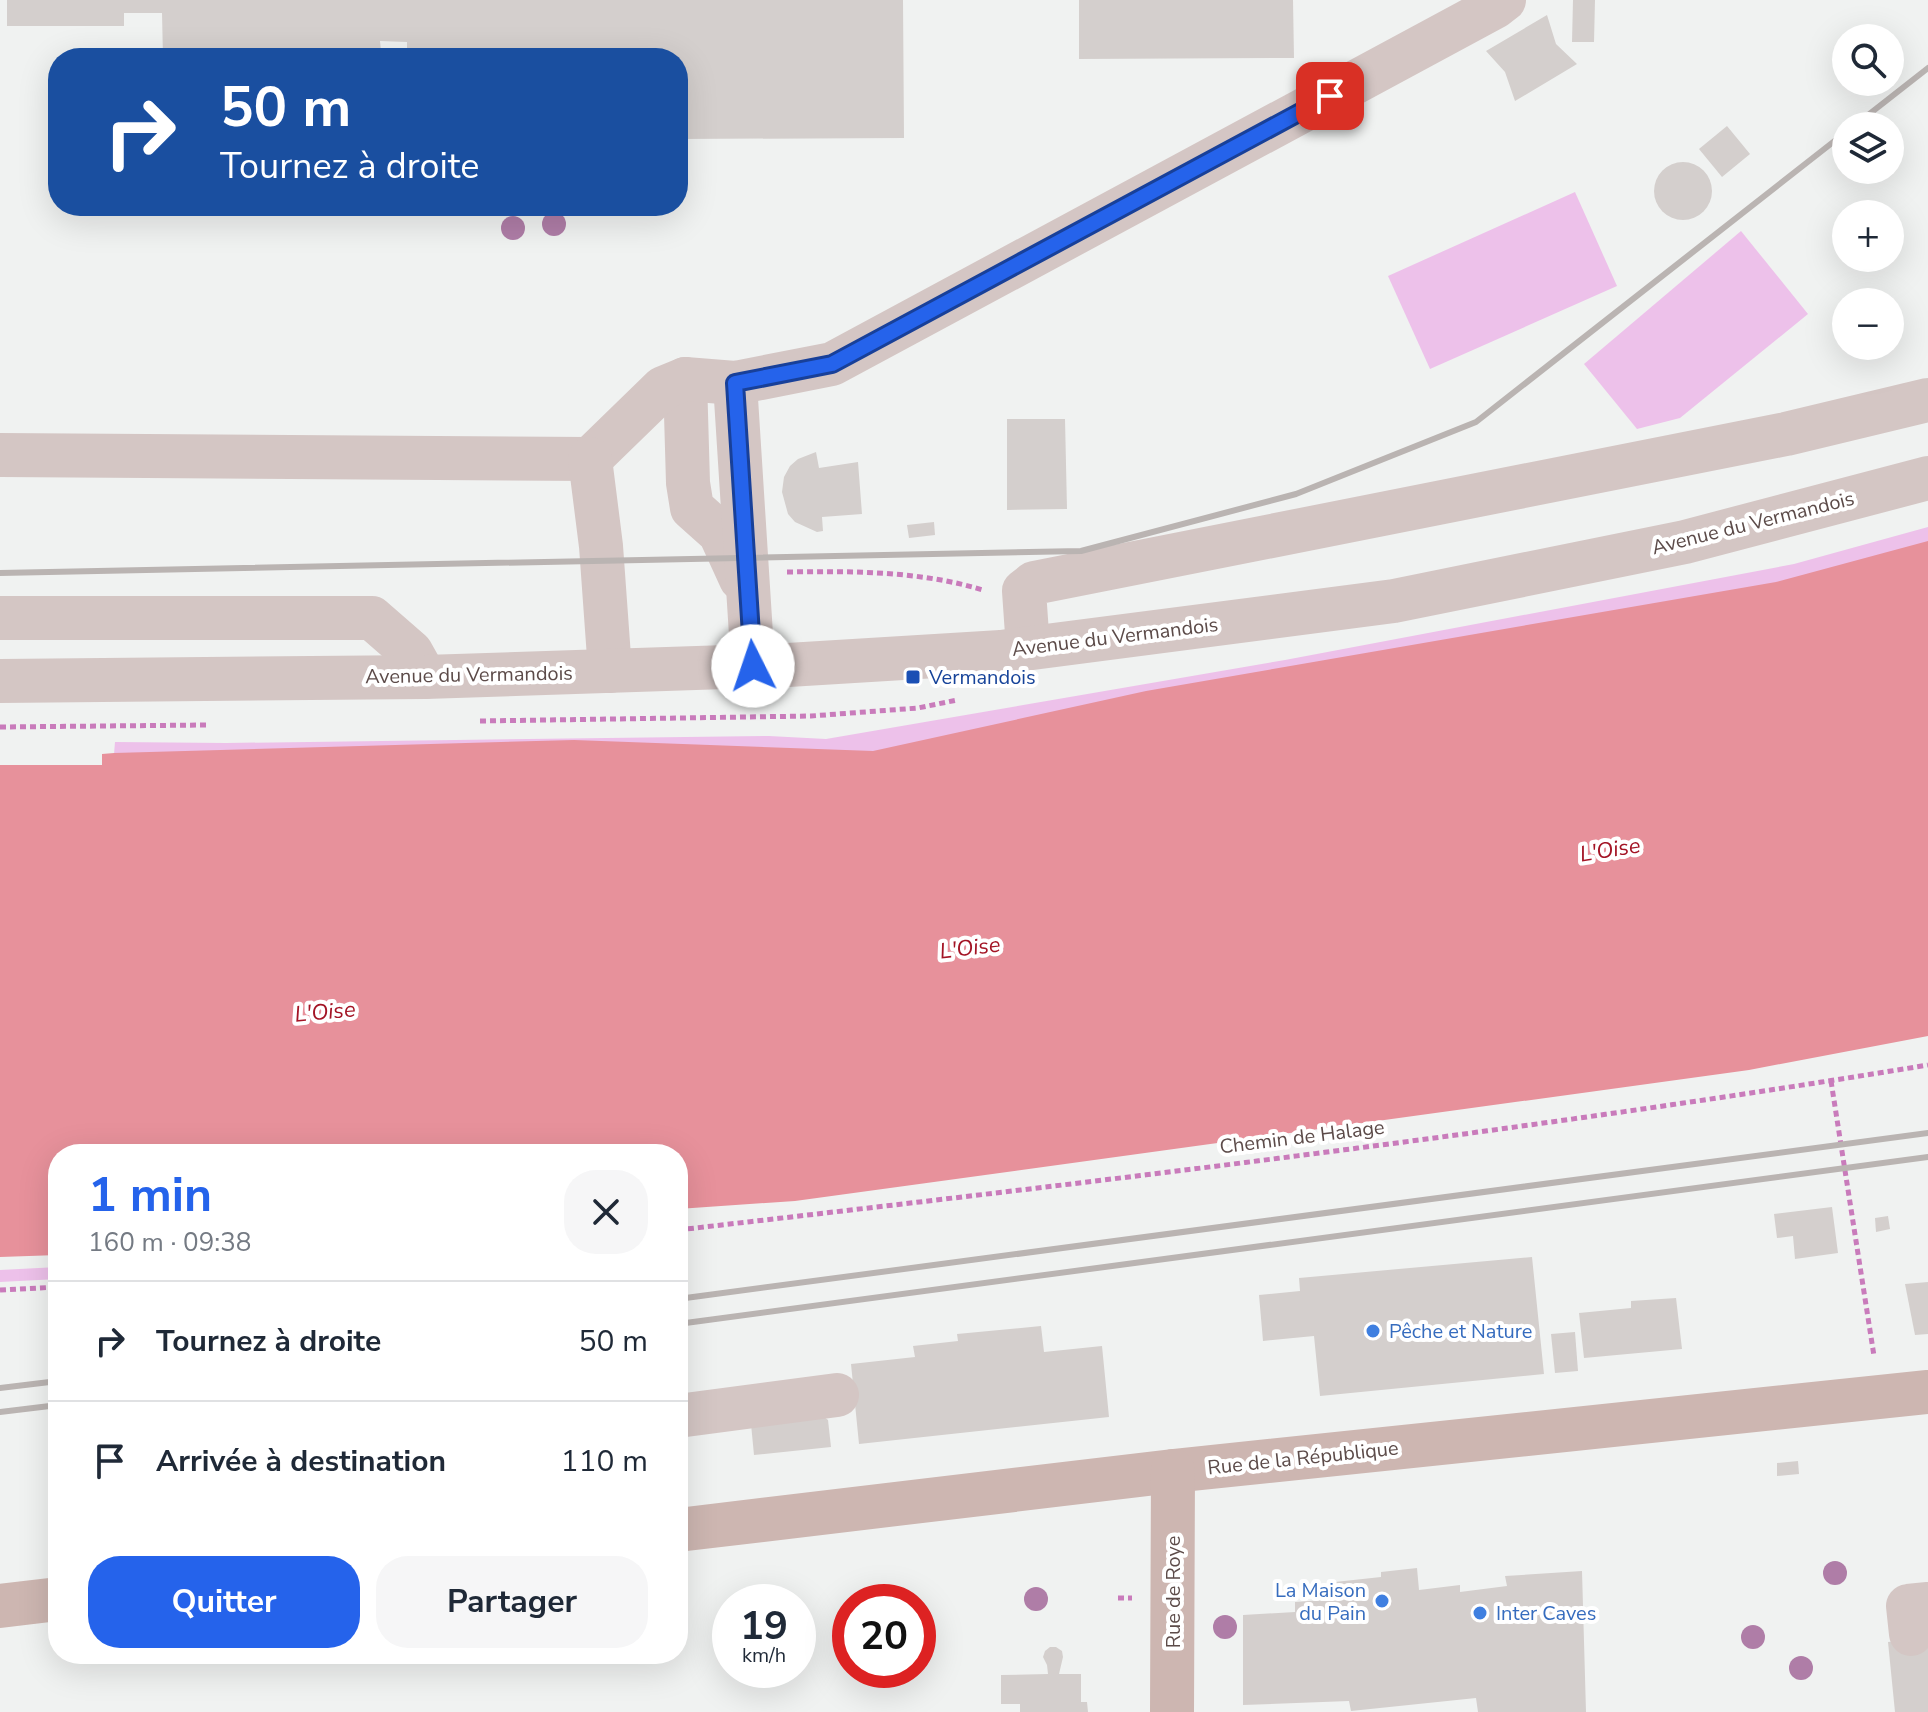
<!DOCTYPE html>
<html lang="fr">
<meta charset="utf-8">
<style>
:root{--surface:#fff;--page:#f6f6f7;--text:#1f2937;--muted:#747a83;--line:#e0e1e3;--accent:#2563eb}
body{margin:0;font-family:"Nunito Sans",sans-serif;background:var(--page);color:var(--text);height:100vh;display:flex;flex-direction:column;font-size:30px;white-space:nowrap}
*{box-sizing:border-box;margin:0}
p{font-size:26px;color:var(--muted)}
.icon{flex:none;width:44px;height:44px;fill:none;stroke:currentColor;stroke-width:2;stroke-linecap:round;stroke-linejoin:round}
.map{position:relative;flex:1;overflow:hidden}
.panel{position:absolute;left:48px;top:1144px;width:640px;height:520px;display:flex;flex-direction:column;background:var(--surface);border-radius:32px;box-shadow:0 8px 32px #0002}
.panel>*{flex:none}
.hud{position:absolute;left:48px;top:48px;width:640px;height:168px;border-radius:32px;box-shadow:0 8px 32px #0002;background:#1a4fa0;color:#fff;overflow:hidden}
.buttons{position:absolute;left:1832px;top:24px;display:grid;gap:16px}
.buttons a{display:grid;place-items:center;width:72px;height:72px;border-radius:50%;background:var(--surface);box-shadow:0 8px 32px #0002;font-size:40px}
.speed{position:absolute;left:712px;top:1584px;display:flex;gap:16px;font-size:40px;font-weight:700;text-align:center}
.speed>*{display:grid;place-content:center;width:104px;height:104px;border-radius:50%;background:var(--surface);box-shadow:0 8px 32px #0002;line-height:1}
.speed small{font-size:20px;font-weight:400}
.speed .limit{border:12px solid #d22;background:#fff;color:#111}
.pin{position:absolute;display:grid;place-items:center;width:68px;height:68px;color:#fff;margin:-34px;border-radius:16px;box-shadow:0 4px 12px #0006}
.me{position:absolute;width:88px;margin:-44px;rotate:356deg;stroke-linejoin:round;filter:drop-shadow(0 0 6px #0008)}
.turn{display:flex;align-items:center;gap:28px;height:168px;padding:0 40px;font-size:36px}
.turn .icon{width:104px;height:104px;stroke-width:2.5}
.turn b{display:block;font-size:56px;line-height:68px}
.round{display:grid;place-items:center;flex:none;width:84px;height:84px;border-radius:32px;background:var(--page)}
.headline{display:flex;align-items:center;justify-content:space-between;height:136px;padding:0 40px}
h1{font-size:48px;font-weight:700;line-height:60px;color:var(--accent)}
.cta{display:flex;gap:16px;margin-top:auto;padding:16px 40px}
.cta a{flex:1;height:92px;border-radius:32px;background:var(--accent);color:#fff;font-size:32px;font-weight:700;line-height:92px;text-align:center}
.cta a+a{background:var(--page);color:var(--text)}
ul{padding:0;list-style:none}
li{display:flex;align-items:center;gap:24px;height:120px;padding:0 40px;border-top:2px solid var(--line)}
li div{flex:1}
li b{display:block;font-size:30px}
li em{font-style:normal}
.map>svg:first-child{display:block}
</style>
<div class="map">
<svg width="1928" height="1712" viewBox="0 0 1928 1712">
<rect width="100%" height="100%" fill="#f0f2f1"/>
<!-- green -->
<g fill="#edc1ea">
<path d="M 1575,192 L 1617,286 L 1430,369 L 1388,276 Z"/>
<path d="M 1741,231 L 1808,314 L 1680,418 L 1637,429 L 1584,364 Z"/>
<path d="M 1928,527 L 1928,564 L 829,761 L 114,754 L 115,742 L 226,743 L 769,736 L 826,739 L 1285,660 L 1794,564 Z"/>
<path d="M 58,1267 L 58,1279 L 0,1282 L 0,1270 Z"/>
</g>
<!-- water -->
<path fill="#e7919b" d="M 1928,541 L 1928,1036 L 1749,1070 L 795,1201 L 678,1209 L 678,1154 L 58,1154 L 58,1255 L 0,1257 L 0,765 L 102,765 L 102,754 L 114,753 L 574,740 L 873,751 L 1146,691 L 1776,582 Z"/>
<!-- building -->
<g fill="#d4cfcd">
<path d="M 7,0 L 903,0 L 904,138 L 678,139 L 678,58 L 407,58 L 407,42 L 380,41 L 381,51 L 237,52 L 237,58 L 163,58 L 162,13 L 124,13 L 124,26 L 7,26 Z"/>
<path d="M 1079,0 L 1293,0 L 1294,58 L 1079,59 Z"/>
<path d="M 1573,0 L 1595,0 L 1594,42 L 1572,42 Z"/>
<path d="M 1547,15 L 1556,44 L 1577,64 L 1515,101 L 1505,72 L 1486,51 Z"/>
<path d="M 1727,126 L 1750,154 L 1722,177 L 1699,149 Z"/>
<circle cx="1683" cy="191" r="29"/>
<path d="M 1007,419 L 1065,419 L 1067,509 L 1007,510 Z"/>
<path d="M 816,452 L 819,468 L 858,462 L 862,514 L 822,517 L 823,531 L 817,532 L 795,522 L 788,514 L 782,492 L 784,477 L 790,466 L 798,459 Z"/>
<path d="M 934,522 L 935,535 L 909,538 L 907,525 Z"/>
<path d="M 1832,1207 L 1838,1253 L 1795,1259 L 1793,1236 L 1777,1238 L 1774,1214 Z"/>
<path d="M 1888,1216 L 1890,1229 L 1876,1232 L 1875,1218 Z"/>
<path d="M 1532,1257 L 1544,1374 L 1320,1396 L 1314,1336 L 1263,1341 L 1259,1295 L 1300,1291 L 1299,1278 Z"/>
<path d="M 1928,1282 L 1928,1334 L 1915,1335 L 1905,1284 Z"/>
<path d="M 1676,1298 L 1682,1349 L 1584,1358 L 1579,1313 L 1631,1308 L 1631,1301 Z"/>
<path d="M 1041,1326 L 1044,1352 L 1102,1346 L 1109,1417 L 859,1444 L 851,1364 L 915,1357 L 913,1346 L 958,1341 L 957,1334 Z"/>
<path d="M 1575,1332 L 1578,1371 L 1555,1373 L 1551,1334 Z"/>
<path d="M 824,1417 L 828,1420 L 831,1447 L 754,1455 L 751,1424 Z"/>
<path d="M 1798,1461 L 1799,1474 L 1777,1476 L 1777,1463 Z"/>
<path d="M 1417,1568 L 1419,1590 L 1460,1585 L 1460,1592 L 1507,1586 L 1505,1576 L 1582,1571 L 1586,1712 L 1478,1712 L 1476,1698 L 1351,1711 L 1349,1701 L 1243,1705 L 1243,1615 L 1295,1612 L 1295,1602 L 1336,1599 L 1335,1582 L 1381,1577 L 1381,1572 Z"/>
<path d="M 1928,1638 L 1928,1712 L 1895,1712 L 1888,1642 Z"/>
<path d="M 1050,1647 L 1056,1647 L 1062,1651 L 1063,1657 L 1059,1674 L 1081,1674 L 1081,1702 L 1087,1702 L 1088,1712 L 1020,1712 L 1020,1704 L 1001,1704 L 1001,1675 L 1048,1674 L 1047,1665 L 1043,1657 L 1045,1651 Z"/>
</g>
<g fill="none" stroke-linecap="round" stroke-linejoin="round">
<!-- path -->
<g stroke="#c97bbb" stroke-width="5" stroke-dasharray="6 4" stroke-linecap="butt">
<path d="M 787,572 C 854,571 920,571 983,590"/>
<path d="M 480,721 L 811,716 L 918,708 L 957,700"/>
<path d="M 0,727 L 206,725"/>
<path d="M 1831,1081 L 1874,1356"/>
<path d="M 678,1230 C 1095,1182 1514,1133 1928,1065"/>
<path d="M 0,1290 L 58,1287"/>
<path d="M 1118,1598 L 1132,1598"/>
</g>
<!-- minor -->
<g stroke="#d4c6c4" stroke-width="44">
<path d="M 685,379 L 688,483 L 692,508 L 720,533 L 741,579"/>
<path d="M 735,383 L 753,666"/>
<path d="M 0,455 L 590,459 L 663,388 L 685,379 L 735,383 L 832,364 L 1495,7 L 1504,0"/>
<path d="M 590,459 L 601,546 L 610,671"/>
<path d="M 0,618 L 372,618 L 411,652 L 425,677"/>
<path d="M 1028,648 L 1024,591 L 1034,583 L 1786,434 L 1928,400"/>
<path d="M 0,681 L 425,677 L 788,665 L 1001,652 L 1394,601 L 1685,542 L 1928,478"/>
<path d="M 678,1416 L 837,1395"/>
<path d="M 1911,1634 L 1908,1606 L 1928,1604"/>
</g>
<!-- major -->
<g stroke="#cdb6b1" stroke-width="44">
<path d="M 678,1530 L 1173,1471 L 1928,1392"/>
<path d="M 0,1606 L 58,1599"/>
<path d="M 1172,1712 L 1173,1471"/>
</g>
<!-- rail -->
<g stroke="#bab4b2" stroke-width="6">
<path d="M 1854,126 L 1928,68"/>
<path d="M 0,573 L 1081,551 L 1296,494 L 1476,422 L 1846,132"/>
<path d="M 678,1299 L 1928,1133"/>
<path d="M 678,1324 L 1928,1157"/>
<path d="M 0,1388 L 58,1381"/>
<path d="M 0,1412 L 58,1405"/>
</g>
</g>
<!-- trees -->
<g fill="#af7da7">
<circle cx="554" cy="224" r="12"/>
<circle cx="513" cy="228" r="12"/>
<circle cx="1835" cy="1573" r="12"/>
<circle cx="1036" cy="1599" r="12"/>
<circle cx="1225" cy="1627" r="12"/>
<circle cx="1753" cy="1637" r="12"/>
<circle cx="1801" cy="1668" r="12"/>
</g>
<g fill="none" stroke-linecap="round" stroke-linejoin="round">
<defs>
<path id="route" d="M 753,666 L 735,383 L 832,364 L 1330,96"/>
</defs>
<!-- route casing -->
<use href="#route" stroke="#184099" stroke-width="20"/>
<!-- route -->
<use href="#route" stroke="#2563eb" stroke-width="14"/>
</g>
<!-- markers -->
<rect fill="#1a4fb4" stroke="#fff" stroke-width="3" x="905" y="669" width="16" height="16" rx="4"/>
<g fill="#3f7fe0" stroke="#fff" stroke-width="3">
<circle cx="1373" cy="1331" r="8"/>
<circle cx="1382" cy="1601" r="8"/>
<circle cx="1480" cy="1613" r="8"/>
</g>
<g text-anchor="middle" dominant-baseline="central" stroke-width="8" stroke-linejoin="round" paint-order="stroke">
<!-- street labels -->
<g font-size="20" fill="#5c4b49" stroke="#fff">
<text transform="translate(1753 523) rotate(-14)">Avenue du Vermandois</text>
<text transform="translate(1115 637) rotate(-7)">Avenue du Vermandois</text>
<text transform="translate(469 675) rotate(-1)">Avenue du Vermandois</text>
<text transform="translate(1302 1137) rotate(-7)">Chemin de Halage</text>
<text transform="translate(1303 1458) rotate(-6)">Rue de la République</text>
<text transform="translate(1173 1592) rotate(-90)">Rue de Roye</text>
</g>
<!-- transit labels -->
<g font-size="20" fill="#164399" stroke="#fff" text-anchor="start">
<text x="929" y="677">Vermandois</text>
</g>
<!-- shop labels -->
<g font-size="20" fill="#366cbe" stroke="#fff" text-anchor="start">
<text x="1389" y="1331">Pêche et Nature</text>
<text x="1366" y="1590" text-anchor="end">La Maison<tspan x="1366" dy="23">du Pain</tspan></text>
<text x="1496" y="1613">Inter Caves</text>
</g>
<!-- water labels -->
<g font-size="22" font-style="italic" fill="#a31425" stroke="#fff">
<text transform="translate(1610 850) rotate(-9)">L'Oise</text>
<text transform="translate(970 948) rotate(-7)">L'Oise</text>
<text transform="translate(325 1012) rotate(-5)">L'Oise</text>
</g>
</g>
</svg>
<div class="buttons">
<a><svg class="icon" aria-label="search" viewBox="0 0 24 24"><circle cx="10" cy="10" r="6"/><path d="M15 15l6 6"/></svg></a>
<a><svg class="icon" aria-label="layers" viewBox="0 0 24 24"><path d="M12 4l9 5-9 5-9-5zM3 14l9 5 9-5"/></svg></a>
<a>+</a>
<a>−</a>
</div>
<div class="speed"><div>19<small>km/h</small></div><div class="limit">20</div></div>
<div class="pin" style="left:1330px;top:96px;background:#d93025"><svg class="icon" aria-label="arrive" viewBox="0 0 24 24"><path d="M6 21V4h12l-3 4 3 4H6"/></svg></div>
<svg class="me" style="left:753px;top:666px" viewBox="-20 -20 40 40"><circle r="19" fill="#fff"/><path d="M0-13L10 11 0 6-10 11z" fill="#2563eb"/></svg>
<div class="hud">
<div class="turn"><svg class="icon" aria-label="right" viewBox="0 0 24 24"><path d="M7 20v-9h11M14 6l5 5-5 5"/></svg><div><b>50 m</b>Tournez à droite</div></div>
</div>
<section class="panel">
<div class="headline"><div><h1>1 min</h1><p>160 m · 09:38</p></div><a class="round"><svg class="icon" aria-label="close" viewBox="0 0 24 24"><path d="M6 6l12 12M18 6L6 18"/></svg></a></div>
<ul>
<li><svg class="icon" aria-label="right" viewBox="0 0 24 24"><path d="M7 20v-9h11M14 6l5 5-5 5"/></svg><div><b>Tournez à droite</b></div><em>50 m</em></li>
<li><svg class="icon" aria-label="arrive" viewBox="0 0 24 24"><path d="M6 21V4h12l-3 4 3 4H6"/></svg><div><b>Arrivée à destination</b></div><em>110 m</em></li>
</ul>
<div class="cta"><a>Quitter</a><a>Partager</a></div>
</section>
</div>
